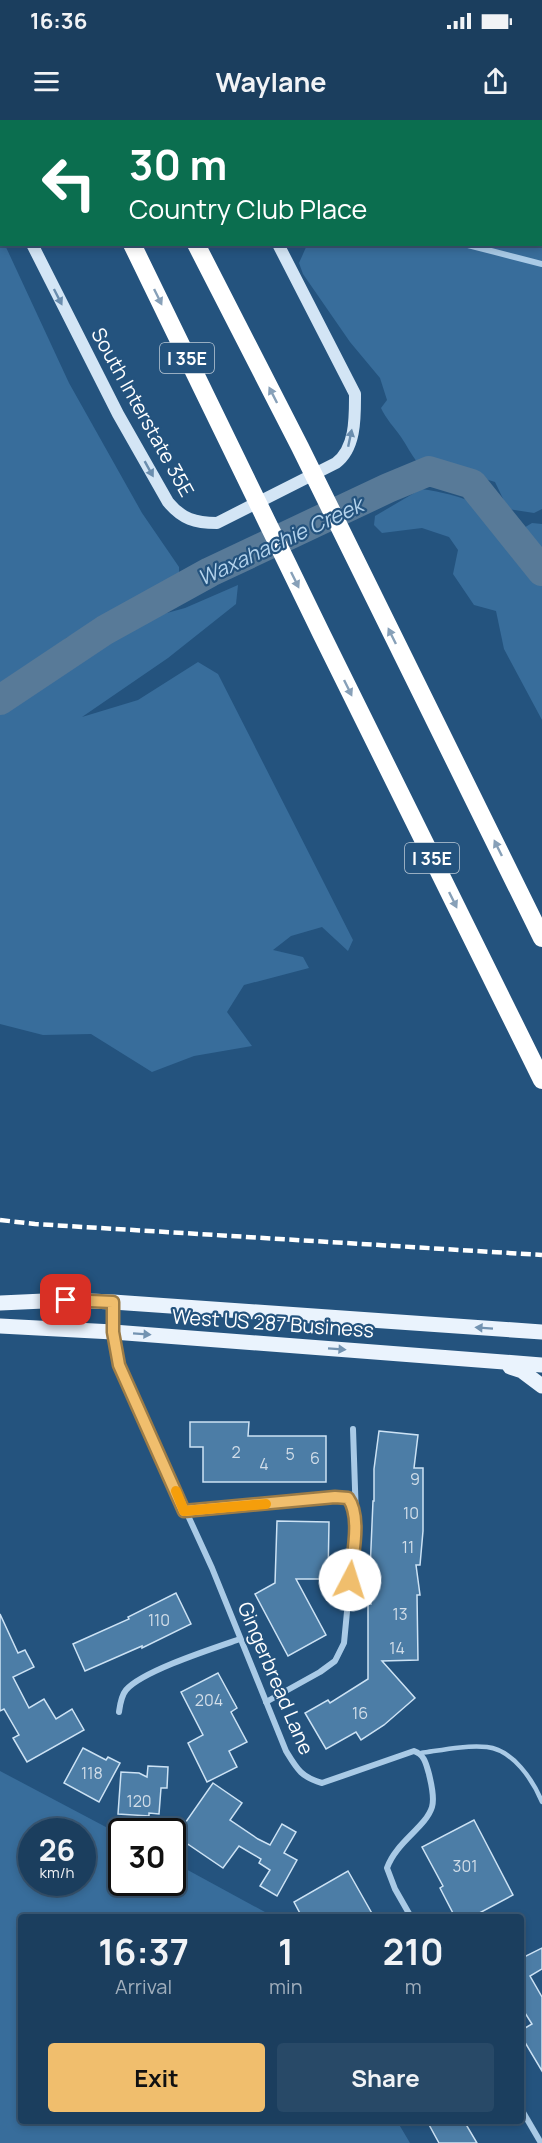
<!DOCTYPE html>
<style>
:root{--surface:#1b3e5e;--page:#284967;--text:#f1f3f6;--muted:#a0aebc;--line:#395773;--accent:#f0be6d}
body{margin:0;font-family:Manrope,sans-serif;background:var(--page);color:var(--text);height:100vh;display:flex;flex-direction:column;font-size:22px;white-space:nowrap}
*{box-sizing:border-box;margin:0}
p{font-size:20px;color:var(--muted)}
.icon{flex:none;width:33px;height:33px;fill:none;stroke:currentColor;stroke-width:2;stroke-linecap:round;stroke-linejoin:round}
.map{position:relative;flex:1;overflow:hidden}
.drawer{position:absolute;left:18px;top:1794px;width:506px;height:210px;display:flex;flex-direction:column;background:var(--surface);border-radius:6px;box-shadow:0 3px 9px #0003,0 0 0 2px var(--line)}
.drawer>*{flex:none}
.guide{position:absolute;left:0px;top:0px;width:543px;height:126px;box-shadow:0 3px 9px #0003,0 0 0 2px var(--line);background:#0b6e4f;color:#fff;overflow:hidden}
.speed{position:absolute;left:18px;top:1698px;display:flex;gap:12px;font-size:30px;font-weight:700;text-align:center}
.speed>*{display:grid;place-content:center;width:78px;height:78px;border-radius:50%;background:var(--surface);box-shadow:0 3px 9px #0003,0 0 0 2px var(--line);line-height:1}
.speed small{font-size:15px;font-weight:400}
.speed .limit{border:3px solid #111;border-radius:9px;background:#fff;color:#111}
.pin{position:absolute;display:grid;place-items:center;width:51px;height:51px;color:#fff;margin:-26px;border-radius:12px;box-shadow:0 3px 9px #0006}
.me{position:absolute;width:66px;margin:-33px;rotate:5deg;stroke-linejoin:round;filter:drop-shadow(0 0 4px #0008)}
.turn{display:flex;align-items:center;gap:21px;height:126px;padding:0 30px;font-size:27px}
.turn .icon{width:78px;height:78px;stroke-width:2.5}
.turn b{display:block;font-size:42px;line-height:51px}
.eta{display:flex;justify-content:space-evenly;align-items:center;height:102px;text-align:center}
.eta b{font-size:36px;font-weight:700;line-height:42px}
.cta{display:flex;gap:12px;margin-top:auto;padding:12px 30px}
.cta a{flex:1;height:69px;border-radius:6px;background:var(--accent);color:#111;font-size:24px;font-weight:700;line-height:69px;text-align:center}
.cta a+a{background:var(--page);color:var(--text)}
.status{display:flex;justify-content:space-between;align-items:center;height:42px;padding:0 30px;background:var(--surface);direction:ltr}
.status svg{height:16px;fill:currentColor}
header{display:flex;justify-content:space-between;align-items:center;height:78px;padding:0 30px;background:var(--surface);font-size:27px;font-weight:700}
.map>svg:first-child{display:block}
</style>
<div class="status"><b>16:36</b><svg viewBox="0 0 49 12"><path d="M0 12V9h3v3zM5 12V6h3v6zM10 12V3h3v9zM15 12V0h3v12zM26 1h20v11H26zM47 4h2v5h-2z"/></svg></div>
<header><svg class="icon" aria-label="menu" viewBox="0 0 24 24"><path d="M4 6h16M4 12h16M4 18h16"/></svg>Waylane<svg class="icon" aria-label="share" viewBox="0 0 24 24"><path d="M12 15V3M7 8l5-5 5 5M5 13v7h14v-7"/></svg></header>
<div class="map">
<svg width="542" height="2023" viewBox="0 0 542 2023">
<rect width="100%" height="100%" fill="#24537e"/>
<!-- green -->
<g fill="#386d9b" fill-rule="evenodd">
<path d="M 0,115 L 2,124 L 5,125 L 69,263 L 142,393 L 179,447 L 179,462 L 66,518 L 30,557 L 89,531 L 138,501 L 185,488 L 238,465 L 236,484 L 168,538 L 82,597 L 138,580 L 198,542 L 218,554 L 353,820 L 348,831 L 322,807 L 291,816 L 273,830 L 303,837 L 309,848 L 244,865 L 227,892 L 252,926 L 194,936 L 152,952 L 91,914 L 43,915 L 0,904 Z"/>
<path d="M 307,125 L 542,125 L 542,389 L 534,393 L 508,389 L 495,362 L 466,353 L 442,341 L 417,342 C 411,334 407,326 401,317 C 394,307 386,299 381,288 L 387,280 L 380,258 L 350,222 L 303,154 L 299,143 Z"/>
<path d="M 421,369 C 443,372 481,380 495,398 C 499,404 501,413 504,420 L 532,403 L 542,404 L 542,600 L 504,529 L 496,491 L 474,485 L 453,454 L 458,430 L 449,417 L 422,408 L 382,413 L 374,405 L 375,396 Z"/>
<path d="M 0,1651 L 121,1715 L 122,1762 L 172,1762 L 173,1742 L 274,1797 L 21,1797 L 21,2001 L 397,2001 L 410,2023 L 0,2023 ZM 32,1712 L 82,1712 L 82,1762 L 32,1762 Z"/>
</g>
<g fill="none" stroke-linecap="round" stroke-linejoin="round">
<!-- river -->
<path stroke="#587a98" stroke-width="30" d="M 0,580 L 105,510 L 210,452 L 388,368 L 429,351 L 472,364 L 542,451"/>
</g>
<!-- building -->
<g fill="#4c7da6" stroke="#cce2f4" stroke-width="1.5">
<path d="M 190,1302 L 249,1302 L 248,1316 L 326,1316 L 326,1362 L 203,1362 L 203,1327 L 190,1327 Z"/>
<path d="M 379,1311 L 418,1315 L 414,1348 L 423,1348 L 423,1411 L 420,1445 L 416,1445 L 420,1475 L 417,1475 L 418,1540 L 382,1541 L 415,1578 L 384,1605 L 361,1620 L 356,1612 L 326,1629 L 305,1593 L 328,1580 L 330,1583 L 368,1559 L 368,1484 L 371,1484 L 368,1451 L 370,1451 L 373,1381 L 374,1381 L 374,1349 Z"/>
<path d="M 277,1401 L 329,1402 L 328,1459 L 296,1459 L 326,1515 L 288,1536 L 255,1474 L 275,1463 Z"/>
<path d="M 176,1473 L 191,1504 L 142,1528 L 142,1526 L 85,1551 L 73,1524 L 129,1499 L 128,1497 Z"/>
<path d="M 0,1494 L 18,1533 L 25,1530 L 34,1547 L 13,1557 L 29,1588 L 44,1579 L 56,1599 L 72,1589 L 84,1610 L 27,1642 L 13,1618 L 19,1615 L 4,1589 L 0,1591 Z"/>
<path d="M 218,1553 L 237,1588 L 231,1592 L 247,1622 L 229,1631 L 237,1647 L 207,1662 L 188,1623 L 203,1615 L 181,1572 Z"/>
<path d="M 83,1628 L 106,1640 L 108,1637 L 120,1643 L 99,1682 L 64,1663 Z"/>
<path d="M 148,1646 L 168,1647 L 167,1668 L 161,1668 L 159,1694 L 149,1693 L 149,1696 L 118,1694 L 121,1652 L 139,1653 L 147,1657 Z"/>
<path d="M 213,1663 L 242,1683 L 230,1700 L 258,1719 L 270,1725 L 282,1704 L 296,1712 L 284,1733 L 297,1740 L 277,1776 L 260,1766 L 270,1750 L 259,1743 L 261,1739 L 239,1726 L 223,1748 L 176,1716 Z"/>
<path d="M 474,1700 L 513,1775 L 472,1797 L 455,1797 L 440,1768 L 443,1766 L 422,1727 Z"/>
<path d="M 348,1751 L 374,1797 L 302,1797 L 294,1782 Z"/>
<path d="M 542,1828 L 542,1849 L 530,1856 L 542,1877 L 542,1951 L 520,1914 L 520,1911 L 532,1904 L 520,1885 L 520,1839 Z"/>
<path d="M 427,2001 L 464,2001 L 477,2023 L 439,2023 Z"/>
</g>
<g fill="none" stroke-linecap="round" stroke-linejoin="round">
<!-- service -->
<path stroke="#a9cae6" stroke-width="4.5" d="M 421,1633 C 442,1630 465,1625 487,1627 C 513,1630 533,1660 542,1682"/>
<!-- minor -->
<g stroke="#a9cae6" stroke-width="6">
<path d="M 464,124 L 542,144"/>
<path d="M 113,1182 L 113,1212 L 119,1245 L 212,1448 L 286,1631 C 297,1649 301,1657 322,1663 L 414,1631 C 425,1635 426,1644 429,1654 C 431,1663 435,1677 432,1687 C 426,1707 396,1722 387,1748 L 395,1769 L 411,1797"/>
<path d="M 184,1391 L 335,1377 L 348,1378 L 354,1388"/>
<path d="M 266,1582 L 320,1552 L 335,1541 L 344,1523 L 356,1398 L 353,1309"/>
<path d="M 119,1592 C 120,1585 121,1576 126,1570 C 142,1551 214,1528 240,1519"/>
<path d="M 520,1987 L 541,2023"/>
</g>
<!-- secondary -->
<g stroke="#d3e5f5" stroke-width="12">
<path d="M 210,0 L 211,2"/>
<path d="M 0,61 L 2,64"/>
<path d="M 32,124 L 118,294 L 168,382 C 182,399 195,403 217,403 L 336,343 C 356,328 355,297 355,274 L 278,124"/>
</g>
<!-- primary -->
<g stroke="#eaf3fd" stroke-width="15">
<path d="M 0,1183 L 66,1180 L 113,1182 L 542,1212"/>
<path d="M 0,1206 L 113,1212 L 542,1245"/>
<path d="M 510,1247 L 522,1251 L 542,1266"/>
</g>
<!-- motorway -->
<g stroke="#fff" stroke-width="18">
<path d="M 57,0 L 58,2"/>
<path d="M 124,0 L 124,2"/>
<path d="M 132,124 L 322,515 L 542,960"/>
<path d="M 196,124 L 300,327 L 542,818"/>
</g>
<!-- rail -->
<path stroke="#fff" stroke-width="4.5" stroke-dasharray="10 4.5" stroke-linecap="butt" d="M 0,1100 L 35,1104 L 542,1135"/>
</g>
<!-- one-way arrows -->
<defs><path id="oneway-solid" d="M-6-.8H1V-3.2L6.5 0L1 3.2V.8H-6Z" transform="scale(1.5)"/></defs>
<g fill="#6a8dae">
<use href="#oneway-solid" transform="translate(58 177) rotate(63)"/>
<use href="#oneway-solid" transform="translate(350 318) rotate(-78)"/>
<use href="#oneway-solid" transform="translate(149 349) rotate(61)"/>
</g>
<g fill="#87a0b8">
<use href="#oneway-solid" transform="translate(158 177) rotate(64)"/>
<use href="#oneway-solid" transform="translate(273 275) rotate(-117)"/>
<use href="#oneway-solid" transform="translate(295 460) rotate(64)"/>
<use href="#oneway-solid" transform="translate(392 516) rotate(-116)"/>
<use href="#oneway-solid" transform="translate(348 568) rotate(64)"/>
<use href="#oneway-solid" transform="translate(498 728) rotate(-116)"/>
<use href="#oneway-solid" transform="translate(453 780) rotate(64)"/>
</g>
<g fill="#7393b1">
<use href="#oneway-solid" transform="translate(484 1208) rotate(-176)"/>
<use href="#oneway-solid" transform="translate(142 1214) rotate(4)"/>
<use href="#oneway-solid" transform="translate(337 1229) rotate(4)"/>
</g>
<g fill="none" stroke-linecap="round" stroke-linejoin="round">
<defs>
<path id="route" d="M 66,1180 L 113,1182 L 113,1212 L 119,1245 L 184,1391 L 335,1377 L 348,1378 C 362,1397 352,1437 350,1460"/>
</defs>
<!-- route casing -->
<use href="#route" stroke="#9c7c47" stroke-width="15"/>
<!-- route -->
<use href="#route" stroke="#f0be6d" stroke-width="10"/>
<!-- slow -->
<path stroke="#f59e0b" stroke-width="10" d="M 176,1371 L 184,1391 L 266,1384"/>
</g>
<g text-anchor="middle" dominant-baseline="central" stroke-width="4.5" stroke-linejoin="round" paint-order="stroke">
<!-- number labels -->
<g font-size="16" fill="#d2dee9">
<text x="236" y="1332">2</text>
<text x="290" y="1334">5</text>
<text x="315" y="1338">6</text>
<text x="264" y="1344">4</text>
<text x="415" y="1359">9</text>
<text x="411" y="1393">10</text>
<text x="408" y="1427">11</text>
<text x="400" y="1494">13</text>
<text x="159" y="1500">110</text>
<text x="397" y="1528">14</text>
<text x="209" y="1580">204</text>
<text x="360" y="1593">16</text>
<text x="92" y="1653">118</text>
<text x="139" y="1681">120</text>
<text x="465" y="1746">301</text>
</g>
<!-- shield labels -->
<g fill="#24537e" stroke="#bdcbd8" stroke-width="1.5">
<rect x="160" y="223" width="54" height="30" rx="4.5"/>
<rect x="405" y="723" width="54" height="30" rx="4.5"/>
</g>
<g font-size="18" font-weight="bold" fill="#fff">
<text x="187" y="238">I 35E</text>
<text x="432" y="738">I 35E</text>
</g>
<!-- street labels -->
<g font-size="20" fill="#fff" stroke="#24537e">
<text transform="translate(143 292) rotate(61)">South Interstate 35E</text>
<text transform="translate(273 1203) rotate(4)">West US 287 Business</text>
<text transform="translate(276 1558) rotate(67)">Gingerbread Lane</text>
</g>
<!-- water labels -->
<g font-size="21" font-style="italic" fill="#b5d4ed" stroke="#24537e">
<text transform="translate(280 421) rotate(-25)">Waxahachie Creek</text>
</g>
</g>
</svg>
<div class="speed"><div>26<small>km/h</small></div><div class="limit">30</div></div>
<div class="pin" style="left:66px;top:1180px;background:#d93025"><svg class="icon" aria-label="arrive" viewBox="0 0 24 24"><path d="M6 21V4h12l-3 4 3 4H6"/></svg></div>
<svg class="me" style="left:350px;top:1460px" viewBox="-20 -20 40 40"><circle r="19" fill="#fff"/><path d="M0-13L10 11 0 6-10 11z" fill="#f0be6d"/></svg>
<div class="guide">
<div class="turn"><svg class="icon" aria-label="left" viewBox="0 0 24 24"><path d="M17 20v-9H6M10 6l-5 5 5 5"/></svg><div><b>30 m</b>Country Club Place</div></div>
</div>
<section class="drawer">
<div class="eta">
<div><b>16:37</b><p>Arrival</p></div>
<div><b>1</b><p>min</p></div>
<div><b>210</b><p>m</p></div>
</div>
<div class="cta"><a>Exit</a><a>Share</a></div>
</section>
</div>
